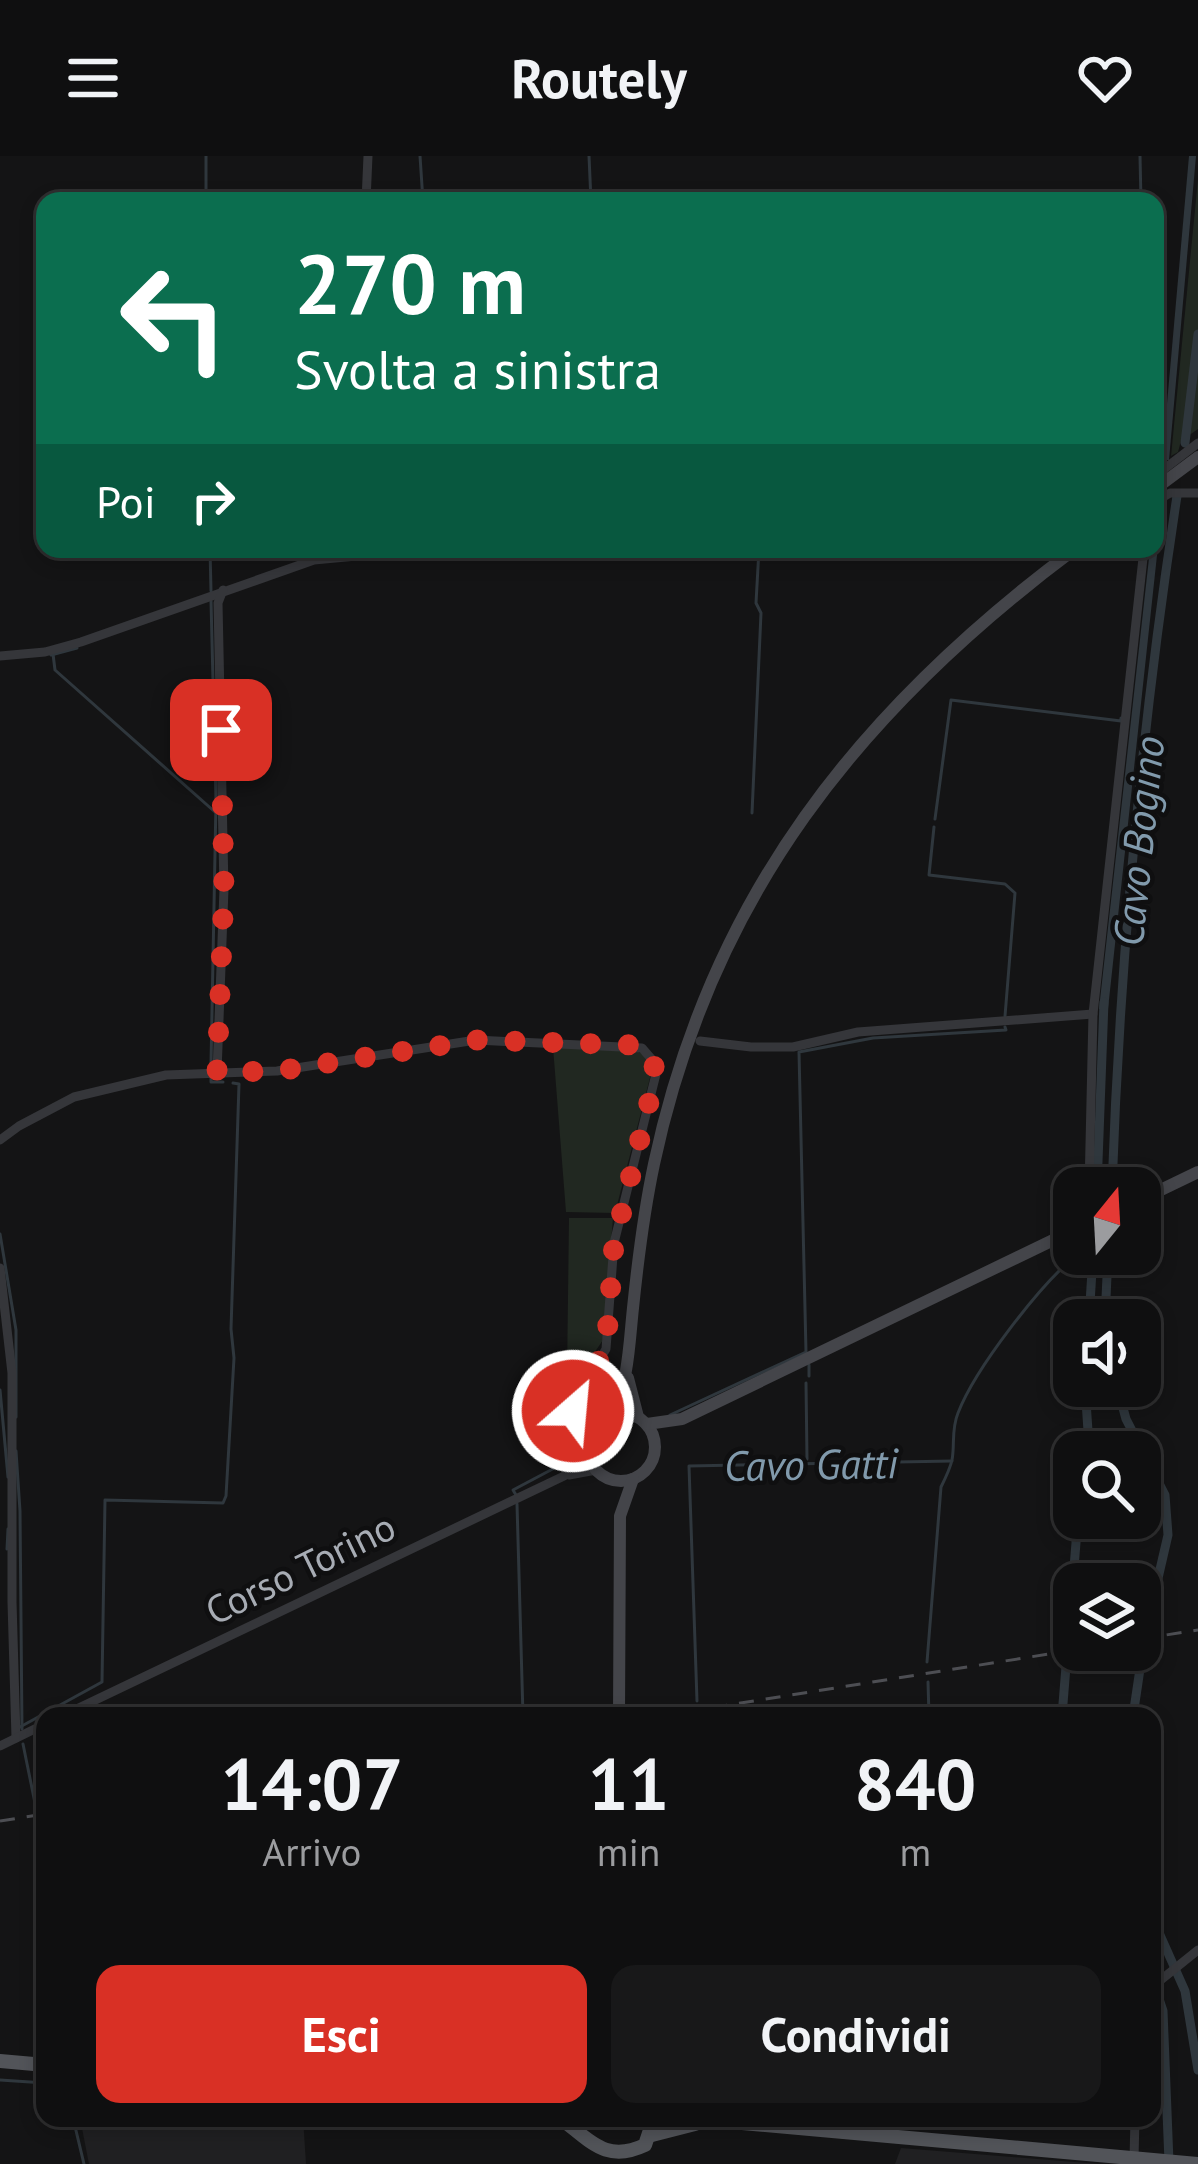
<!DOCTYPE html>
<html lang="it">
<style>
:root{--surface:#0f0f10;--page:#181819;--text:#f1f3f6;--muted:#9b9c9f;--line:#2f2f30;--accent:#d93025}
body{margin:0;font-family:"PT Sans",sans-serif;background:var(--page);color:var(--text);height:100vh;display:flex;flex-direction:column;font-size:45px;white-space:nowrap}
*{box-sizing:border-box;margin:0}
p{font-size:39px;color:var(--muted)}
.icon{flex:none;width:66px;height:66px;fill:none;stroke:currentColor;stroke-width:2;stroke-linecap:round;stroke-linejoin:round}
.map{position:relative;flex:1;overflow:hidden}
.panel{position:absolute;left:36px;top:1551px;width:1125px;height:420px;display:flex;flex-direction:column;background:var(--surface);border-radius:24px;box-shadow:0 6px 18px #0003,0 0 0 3px var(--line)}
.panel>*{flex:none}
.top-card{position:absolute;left:36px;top:36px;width:1128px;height:366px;border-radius:24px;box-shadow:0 6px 18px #0003,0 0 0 3px var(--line);background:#0b6e4f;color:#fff;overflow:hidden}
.needle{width:78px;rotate:18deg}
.controls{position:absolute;left:1053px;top:1011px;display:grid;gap:24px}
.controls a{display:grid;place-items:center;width:108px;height:108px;border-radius:24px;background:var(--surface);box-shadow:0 6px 18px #0003,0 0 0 3px var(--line);font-size:60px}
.pin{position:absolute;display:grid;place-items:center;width:102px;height:102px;color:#fff;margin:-51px;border-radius:24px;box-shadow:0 6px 18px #0006}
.me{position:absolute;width:132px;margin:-66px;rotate:27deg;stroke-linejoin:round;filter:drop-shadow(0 0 9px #0008)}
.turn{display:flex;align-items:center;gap:42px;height:252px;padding:0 60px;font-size:54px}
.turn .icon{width:156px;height:156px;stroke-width:2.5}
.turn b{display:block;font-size:84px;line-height:102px}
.then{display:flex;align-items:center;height:114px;padding:0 60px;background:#0003;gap:24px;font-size:45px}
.eta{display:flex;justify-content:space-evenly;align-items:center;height:204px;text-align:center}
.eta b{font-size:72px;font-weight:700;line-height:84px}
.button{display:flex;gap:24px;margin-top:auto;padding:24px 60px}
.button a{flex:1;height:138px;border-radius:24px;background:var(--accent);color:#fff;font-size:48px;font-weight:700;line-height:138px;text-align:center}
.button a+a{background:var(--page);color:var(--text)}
header{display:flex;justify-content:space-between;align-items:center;height:156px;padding:0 60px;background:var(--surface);font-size:54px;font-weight:700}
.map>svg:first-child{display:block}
</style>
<header><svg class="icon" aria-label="menu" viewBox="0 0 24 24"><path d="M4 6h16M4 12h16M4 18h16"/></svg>Routely<svg class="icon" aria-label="heart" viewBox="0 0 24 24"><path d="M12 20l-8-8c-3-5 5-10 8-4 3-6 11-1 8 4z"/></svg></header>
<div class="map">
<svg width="1198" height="2008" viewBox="0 0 1198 2008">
<rect width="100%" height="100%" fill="#141415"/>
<!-- built -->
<g fill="#202022">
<path d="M 80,1962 L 303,1962 L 306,2008 L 89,2008 Z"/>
<path d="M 901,1992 L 1099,2008 L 895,2008 Z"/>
</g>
<!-- green -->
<g fill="#212821">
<path d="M 1198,23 L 1198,273 L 1181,285 L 1178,296 L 1171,300 Z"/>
<path d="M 553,891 L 630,892 L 645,899 L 652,914 L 615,1057 L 566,1056 Z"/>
<path d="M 569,1062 L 613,1062 L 603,1184 L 586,1209 L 567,1220 Z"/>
</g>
<!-- water -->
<g fill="#2f373d">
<path d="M 1189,0 L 1196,0 L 1169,304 L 1162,304 Z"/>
<path d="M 1155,352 L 1162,353 L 1108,853 L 1099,853 L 1150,393 L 1155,393 Z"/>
</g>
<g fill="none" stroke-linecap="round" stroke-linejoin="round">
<!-- stream -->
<g stroke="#2f373d" stroke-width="3">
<path d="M 420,0 L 423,45"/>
<path d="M 589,0 L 591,45"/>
<path d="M 1140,0 L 1141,45"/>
<path d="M 206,45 L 206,0"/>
<path d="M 210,393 L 211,435"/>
<path d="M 211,445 L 216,645 L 211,908"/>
<path d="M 53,498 L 55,514 L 215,656"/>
<path d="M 51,499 L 77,492"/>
<path d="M 752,657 L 761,457 L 756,447 L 759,393"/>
<path d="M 935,663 L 951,544 L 1121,565 L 1121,562"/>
<path d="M 934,671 L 929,719 L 1005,728 L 1015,737 L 1005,860"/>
<path d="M 211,922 L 211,926 L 223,926"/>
<path d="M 0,1078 L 16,1174 L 16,1261"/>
<path d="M 809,1209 L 809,1220"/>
<path d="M 806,1227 L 807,1303"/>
<path d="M 0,1234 L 8,1321"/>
<path d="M 670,1259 L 806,1196 L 799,896 L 873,882 L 1006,874 L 1005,871"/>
<path d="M 16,1295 L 20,1355 L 22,1573"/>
<path d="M 516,1339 L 513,1334 L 564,1307"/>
<path d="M 517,1348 L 523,1560"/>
<path d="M 7,1393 L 8,1373"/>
<path d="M 927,1506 L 941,1331 C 945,1323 950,1313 952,1304 C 955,1288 951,1274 958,1257 C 975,1213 1041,1127 1078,1098"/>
<path d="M 928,1526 L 929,1560"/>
<path d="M 697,1545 L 689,1310 L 952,1305"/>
<path d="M 20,1571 L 102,1526 L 105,1344 L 223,1347 L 226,1340 L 234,1202 L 231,1173 L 239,928 L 233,927"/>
<path d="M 23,1588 L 36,1652"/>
<path d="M 38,1665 L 38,1674 L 45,1673"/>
<path d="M 0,1924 L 45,1927"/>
<path d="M 73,1962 L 84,2008"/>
</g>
<!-- canal -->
<g stroke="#2f373d" stroke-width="9">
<path d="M 1185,287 L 1198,178"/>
<path d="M 1097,1032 L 1104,846"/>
<path d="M 1112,1032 C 1120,801 1142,568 1177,340"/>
<path d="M 1089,1164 L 1093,1098"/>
<path d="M 1105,1164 L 1108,1098"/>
<path d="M 1117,1230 L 1126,1263 L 1165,1339 L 1168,1379 L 1146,1474"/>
<path d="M 1085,1296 L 1088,1275 L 1085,1230"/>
<path d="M 1062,1560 L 1078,1362"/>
<path d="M 1133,1560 L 1144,1486"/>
<path d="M 1152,1761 L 1185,1835 L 1198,1914"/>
<path d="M 1152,1822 L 1163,1855 L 1169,2006"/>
</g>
<!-- street -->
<g stroke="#35363a" stroke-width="9">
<path d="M 366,45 L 368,0"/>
<path d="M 1155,320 L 1198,287"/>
<path d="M 1155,346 L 1170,337 L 1198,337"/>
<path d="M 0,500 L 45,496 L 81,486 L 314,404 L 431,393"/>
<path d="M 700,885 L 751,891 L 793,891 L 858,876 L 1093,858"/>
<path d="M 217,916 L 224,733 L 218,447 L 223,434"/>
<path d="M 0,984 L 19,970 L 74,941 L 166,919 L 277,915 L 476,884 L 642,892 L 655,907 L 656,918 L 614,1087 L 606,1193 L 597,1208 L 569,1235 L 570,1249 L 588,1282"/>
<path d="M 1089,1032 L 1093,858 L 1144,393"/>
<path d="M 0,1112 L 12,1217 L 12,1446 L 16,1582"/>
<path d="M 579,1259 L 603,1262"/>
<path d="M 569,1319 L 596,1314"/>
<path d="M 62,1560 L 564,1320 L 580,1307 L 587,1294"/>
<path d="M 0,1590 L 45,1568"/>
<path d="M 1152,1831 L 1198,1794"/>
<path d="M 1134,2003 L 1135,1962"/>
</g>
<!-- secondary -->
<g stroke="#44454a" stroke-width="12">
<path d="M 1155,333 L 1198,301"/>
<path d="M 1140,1044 L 1198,1016"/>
<path d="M 628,1222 L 638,1261"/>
<circle cx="621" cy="1291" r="34"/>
<path d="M 612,1258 C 629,1224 629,1189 633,1152 C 638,1103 644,1055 654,1008 C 711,740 859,554 1075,393"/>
<path d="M 647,1268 L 682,1263 L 1074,1074"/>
<path d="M 619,1560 L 620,1360 L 633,1323"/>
</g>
<!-- primary -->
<g stroke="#525459" stroke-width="14">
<path d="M 0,1905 L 45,1909"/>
<path d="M 560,1962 C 589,1983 605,2008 645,1989 L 654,1962"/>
<path d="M 686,1962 L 1198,2008"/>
<path d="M 652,1979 L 695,1968"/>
</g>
<!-- rail -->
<g stroke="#4d4e53" stroke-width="3" stroke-dasharray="15 12" stroke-linecap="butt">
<path d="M 1140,1483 L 1198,1474"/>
<path d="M 659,1560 L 1074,1494"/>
<path d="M 0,1665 L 45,1658"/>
</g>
</g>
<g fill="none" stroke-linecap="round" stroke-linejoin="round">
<!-- route -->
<path stroke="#d93025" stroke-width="21" stroke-dasharray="0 37.8" d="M 221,574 L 224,733 L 217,916 L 277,915 L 476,884 L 634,889 L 651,898 L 656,918 L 614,1088 L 606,1193 L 597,1208 L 569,1235 L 573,1255"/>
</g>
<g text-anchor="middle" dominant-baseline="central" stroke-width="9" stroke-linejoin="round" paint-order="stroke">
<!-- street labels -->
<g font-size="39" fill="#a7acb4" stroke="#0f0f10">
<text transform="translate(300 1412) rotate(-26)">Corso Torino</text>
</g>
<!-- water labels -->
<g font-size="42" font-style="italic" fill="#819aac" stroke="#0f0f10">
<text transform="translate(1138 685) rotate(-84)">Cavo Bogino</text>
<text transform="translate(811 1308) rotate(-1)">Cavo Gatti</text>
</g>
</g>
</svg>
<div class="controls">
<a><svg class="needle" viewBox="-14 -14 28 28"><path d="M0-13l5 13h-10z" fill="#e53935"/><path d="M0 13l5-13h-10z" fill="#9b9c9f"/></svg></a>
<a><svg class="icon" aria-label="sound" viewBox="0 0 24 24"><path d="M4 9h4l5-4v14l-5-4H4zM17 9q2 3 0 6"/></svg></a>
<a><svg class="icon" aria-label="search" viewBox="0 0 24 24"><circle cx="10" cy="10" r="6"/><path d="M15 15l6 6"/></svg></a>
<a><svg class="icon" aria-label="layers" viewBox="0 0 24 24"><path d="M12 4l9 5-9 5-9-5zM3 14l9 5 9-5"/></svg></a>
</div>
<div class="pin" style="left:221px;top:574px;background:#d93025"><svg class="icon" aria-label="arrive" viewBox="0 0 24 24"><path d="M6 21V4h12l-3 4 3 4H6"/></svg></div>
<svg class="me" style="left:573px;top:1255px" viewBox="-20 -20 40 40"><circle r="17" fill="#d93025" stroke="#fff" stroke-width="3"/><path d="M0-11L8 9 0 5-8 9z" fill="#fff"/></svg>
<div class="top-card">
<div class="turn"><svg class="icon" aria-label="left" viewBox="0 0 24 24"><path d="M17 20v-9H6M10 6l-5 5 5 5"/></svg><div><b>270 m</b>Svolta a sinistra</div></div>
<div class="then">Poi<svg class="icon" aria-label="right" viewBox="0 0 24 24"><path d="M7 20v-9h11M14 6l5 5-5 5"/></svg></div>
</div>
<section class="panel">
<div class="eta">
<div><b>14:07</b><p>Arrivo</p></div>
<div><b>11</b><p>min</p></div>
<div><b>840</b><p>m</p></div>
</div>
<div class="button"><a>Esci</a><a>Condividi</a></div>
</section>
</div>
